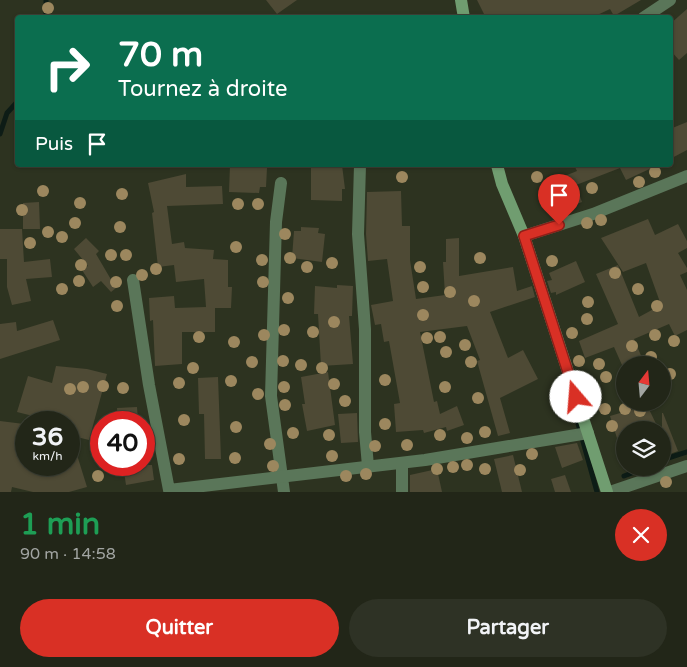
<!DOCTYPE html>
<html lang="fr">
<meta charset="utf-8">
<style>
:root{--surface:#222618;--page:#2e3225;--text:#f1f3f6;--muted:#a2a5a2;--line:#3f4337;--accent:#d93025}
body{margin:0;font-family:"Varela Round",sans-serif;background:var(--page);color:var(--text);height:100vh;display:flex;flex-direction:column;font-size:19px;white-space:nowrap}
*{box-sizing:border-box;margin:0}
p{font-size:16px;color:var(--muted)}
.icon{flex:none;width:28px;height:28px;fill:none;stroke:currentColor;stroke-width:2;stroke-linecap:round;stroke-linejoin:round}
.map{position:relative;height:492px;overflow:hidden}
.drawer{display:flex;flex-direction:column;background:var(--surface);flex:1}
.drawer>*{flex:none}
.top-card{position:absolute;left:15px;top:15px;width:658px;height:152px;border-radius:5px;box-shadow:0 1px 4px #0004,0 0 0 1px var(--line);background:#0b6e4f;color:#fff;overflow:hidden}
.needle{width:32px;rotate:16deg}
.tools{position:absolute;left:616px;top:356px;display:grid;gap:10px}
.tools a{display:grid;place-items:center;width:55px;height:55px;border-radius:50%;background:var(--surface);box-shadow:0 1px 4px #0004,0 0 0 1px var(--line);font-size:25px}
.speed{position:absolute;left:15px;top:411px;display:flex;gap:10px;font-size:25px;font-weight:700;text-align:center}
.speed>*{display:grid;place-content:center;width:65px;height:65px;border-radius:50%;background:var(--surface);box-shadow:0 1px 4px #0004,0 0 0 1px var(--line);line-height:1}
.speed small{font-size:12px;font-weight:400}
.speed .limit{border:8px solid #d22;background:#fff;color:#111}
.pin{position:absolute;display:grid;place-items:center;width:42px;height:42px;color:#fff;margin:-51px -21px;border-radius:50% 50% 50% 0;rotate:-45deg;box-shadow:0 0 5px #0007}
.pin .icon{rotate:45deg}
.me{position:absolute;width:55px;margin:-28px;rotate:342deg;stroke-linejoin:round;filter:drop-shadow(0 0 4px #0008)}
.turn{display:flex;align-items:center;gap:18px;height:105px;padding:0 20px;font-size:22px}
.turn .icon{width:65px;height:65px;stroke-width:2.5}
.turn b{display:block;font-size:35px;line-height:42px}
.then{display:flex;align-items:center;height:48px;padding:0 20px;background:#0003;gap:10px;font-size:19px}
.round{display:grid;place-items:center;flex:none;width:52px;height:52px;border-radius:26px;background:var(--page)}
.headline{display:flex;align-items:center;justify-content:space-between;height:85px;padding:0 20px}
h1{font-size:30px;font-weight:700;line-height:38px;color:#1e9e55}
.cta{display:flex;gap:10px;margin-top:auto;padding:10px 20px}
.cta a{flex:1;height:58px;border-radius:30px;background:var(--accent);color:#fff;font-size:20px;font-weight:700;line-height:58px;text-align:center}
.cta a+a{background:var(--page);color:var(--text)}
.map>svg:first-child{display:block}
</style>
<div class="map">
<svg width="687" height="492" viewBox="0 0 687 492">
<rect width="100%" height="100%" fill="#2d3320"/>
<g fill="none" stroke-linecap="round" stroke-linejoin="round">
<!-- stream -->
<g stroke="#0d1c16" stroke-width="5">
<path d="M 46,0 L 46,18"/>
<path d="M 0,134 L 7,113 L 18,101"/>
<path d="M 574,409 L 597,492"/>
<path d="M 662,460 L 687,452"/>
<path d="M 624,476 L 645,468"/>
</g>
</g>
<!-- building -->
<g fill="#4e4a35">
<path d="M 266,0 L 297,0 L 277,14 Z"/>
<path d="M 477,0 L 641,0 L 614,16 L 610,9 L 591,18 L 486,18 Z"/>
<path d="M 687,9 L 687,53 L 679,60 L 670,50 L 670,24 Z"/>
<path d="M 687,122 L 687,150 L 670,159 L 670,129 Z"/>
<path d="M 230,165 L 261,165 L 261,168 L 267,168 L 266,187 L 260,187 L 259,193 L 229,192 Z"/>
<path d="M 311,165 L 342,165 L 345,189 L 342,189 L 342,201 L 311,200 Z"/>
<path d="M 574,165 L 658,165 L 626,180 L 620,168 L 576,185 L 582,202 L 552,213 L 540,186 L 577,171 Z"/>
<path d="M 186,174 L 186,187 L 222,186 L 223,204 L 167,206 L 172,244 L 184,242 L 185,248 L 214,250 L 213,259 L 228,260 L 228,287 L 232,287 L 231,308 L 215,308 L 215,332 L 182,332 L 182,364 L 155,366 L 153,320 L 150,321 L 149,298 L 174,296 L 175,308 L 206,307 L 204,279 L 176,282 L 174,265 L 158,267 L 152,213 L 154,212 L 148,183 Z"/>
<path d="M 401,191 L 402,226 L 410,226 L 410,260 L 416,299 L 445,295 L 443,262 L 446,262 L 446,239 L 459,238 L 459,276 L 513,267 L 517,291 L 532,286 L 535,297 L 490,312 L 508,358 L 523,350 L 538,379 L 500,398 L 510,433 L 498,436 L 477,361 L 480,360 L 467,326 L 420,332 L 434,402 L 437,401 L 440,414 L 457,406 L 464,425 L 447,431 L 446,427 L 424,433 L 423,430 L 396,432 L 394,404 L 400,403 L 389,341 L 384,342 L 381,324 L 375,325 L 371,305 L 393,301 L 387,259 L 368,261 L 366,234 L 367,192 Z"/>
<path d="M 39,202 L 40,229 L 23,229 L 23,203 Z"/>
<path d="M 648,219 L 655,235 L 678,224 L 687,241 L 687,248 L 678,253 L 687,268 L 687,272 L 680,275 L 687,290 L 687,330 L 675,336 L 669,324 L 634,339 L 645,365 L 622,365 L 614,347 L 585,358 L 579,341 L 618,324 L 596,274 L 618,265 L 639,317 L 661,305 L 646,263 L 623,272 L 601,238 Z"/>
<path d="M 301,227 L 319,228 L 318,233 L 325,234 L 322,262 L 292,258 L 294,231 L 301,231 Z"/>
<path d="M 0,229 L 22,229 L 24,262 L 50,259 L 52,277 L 26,279 L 31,301 L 12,305 L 7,287 L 7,259 L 0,259 Z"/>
<path d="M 86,238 L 99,251 L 96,254 L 116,288 L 111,292 L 101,281 L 93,287 L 82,270 L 88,266 L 74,249 Z"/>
<path d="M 576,261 L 585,282 L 556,295 L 556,292 L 551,293 L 547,281 L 552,280 L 549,273 Z"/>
<path d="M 337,285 L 353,286 L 352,316 L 349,316 L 353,364 L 321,366 L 318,314 L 314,314 L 315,286 L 337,288 Z"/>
<path d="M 53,320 L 60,340 L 0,359 L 0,324 L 16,322 L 17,331 Z"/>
<path d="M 56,366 L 87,369 L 107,374 L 89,440 L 69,435 L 69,422 L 57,422 L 17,412 L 28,376 L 52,383 Z"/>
<path d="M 328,372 L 335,425 L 307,431 L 302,404 L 305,404 L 301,377 Z"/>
<path d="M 218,377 L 221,459 L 205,459 L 204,414 L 199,414 L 198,378 Z"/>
<path d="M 647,405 L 659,430 L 625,430 L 625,454 L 622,454 L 610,416 Z"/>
<path d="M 137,407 L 138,421 L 118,422 L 117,408 Z"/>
<path d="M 357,413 L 358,442 L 341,443 L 338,414 Z"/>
<path d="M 663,413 L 678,451 L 662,457 L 662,413 Z"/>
<path d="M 0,421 L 24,424 L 22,445 L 26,447 L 26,455 L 23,465 L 69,465 L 69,439 L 72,439 L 87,487 L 69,492 L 33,492 L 12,487 L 11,492 L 0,492 Z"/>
<path d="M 577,443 L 583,460 L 562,468 L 555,447 Z"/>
<path d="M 513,455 L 522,492 L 502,492 L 494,459 Z"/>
<path d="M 123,465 L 152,465 L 154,480 L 126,485 Z"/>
<path d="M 437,469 L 442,492 L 410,492 L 410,475 Z"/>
<path d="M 565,475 L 571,492 L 555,492 L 551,479 Z"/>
</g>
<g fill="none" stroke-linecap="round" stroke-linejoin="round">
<!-- street -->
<g stroke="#5a7659" stroke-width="12">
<path d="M 643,18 L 670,0"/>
<path d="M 360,165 L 358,234 L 365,329 L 365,432 L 368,466"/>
<path d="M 281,183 L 276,222 L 271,396 L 284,492"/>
<path d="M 524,236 L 593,214 L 687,176"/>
<path d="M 133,280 L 149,385 L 169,490 L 425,460 L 588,433"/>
<path d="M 402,463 L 402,492"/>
<path d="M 610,492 L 687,466"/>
</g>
<!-- secondary -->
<g stroke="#709d70" stroke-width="12">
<path d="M 461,0 L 464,18"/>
<path d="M 497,165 L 502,184 L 524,236 L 607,492"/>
</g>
</g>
<!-- trees -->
<g fill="#9c875e">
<circle cx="48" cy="8" r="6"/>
<circle cx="655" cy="172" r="6"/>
<circle cx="402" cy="177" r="6"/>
<circle cx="537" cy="177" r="6"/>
<circle cx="639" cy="182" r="6"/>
<circle cx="592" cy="188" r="6"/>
<circle cx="43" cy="191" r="6"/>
<circle cx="122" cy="194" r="6"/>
<circle cx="80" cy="203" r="6"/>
<circle cx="238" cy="204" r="6"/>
<circle cx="258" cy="204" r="6"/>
<circle cx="22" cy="210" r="6"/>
<circle cx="601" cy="220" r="6"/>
<circle cx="75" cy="223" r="6"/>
<circle cx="587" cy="223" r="6"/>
<circle cx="120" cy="227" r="6"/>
<circle cx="48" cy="232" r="6"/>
<circle cx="285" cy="234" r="6"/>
<circle cx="62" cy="237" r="6"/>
<circle cx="30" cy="243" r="6"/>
<circle cx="236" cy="247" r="6"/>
<circle cx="111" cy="255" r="6"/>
<circle cx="126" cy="255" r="6"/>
<circle cx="290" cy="258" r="6"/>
<circle cx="480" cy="258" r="6"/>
<circle cx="262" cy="260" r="6"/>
<circle cx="552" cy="261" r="6"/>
<circle cx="332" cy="263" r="6"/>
<circle cx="81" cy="265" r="6"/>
<circle cx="307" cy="267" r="6"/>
<circle cx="420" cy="267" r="6"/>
<circle cx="156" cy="269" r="6"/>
<circle cx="615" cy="273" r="6"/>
<circle cx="142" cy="275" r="6"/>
<circle cx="79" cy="281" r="6"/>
<circle cx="116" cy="282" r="6"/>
<circle cx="263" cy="282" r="6"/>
<circle cx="423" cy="287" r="6"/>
<circle cx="62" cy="289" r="6"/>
<circle cx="638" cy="289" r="6"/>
<circle cx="450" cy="292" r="6"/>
<circle cx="288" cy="298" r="6"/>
<circle cx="474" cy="301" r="6"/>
<circle cx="588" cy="302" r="6"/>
<circle cx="117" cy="306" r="6"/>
<circle cx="657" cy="306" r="6"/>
<circle cx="423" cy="315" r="6"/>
<circle cx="587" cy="319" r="6"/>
<circle cx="334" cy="322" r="6"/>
<circle cx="284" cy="330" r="6"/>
<circle cx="313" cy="332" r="6"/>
<circle cx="572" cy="333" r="6"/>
<circle cx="264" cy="335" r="6"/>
<circle cx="655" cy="335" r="6"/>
<circle cx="199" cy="337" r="6"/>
<circle cx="440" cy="337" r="6"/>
<circle cx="427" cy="338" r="6"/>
<circle cx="674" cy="341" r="6"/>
<circle cx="234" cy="342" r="6"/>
<circle cx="465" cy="345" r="6"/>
<circle cx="632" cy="346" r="6"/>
<circle cx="446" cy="352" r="6"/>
<circle cx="651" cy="357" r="6"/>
<circle cx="283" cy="361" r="6"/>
<circle cx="579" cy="361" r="6"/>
<circle cx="252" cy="362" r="6"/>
<circle cx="471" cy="362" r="6"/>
<circle cx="599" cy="364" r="6"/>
<circle cx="301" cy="365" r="6"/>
<circle cx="193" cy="368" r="6"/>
<circle cx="322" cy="368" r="6"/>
<circle cx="670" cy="374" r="6"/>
<circle cx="606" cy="377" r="6"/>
<circle cx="385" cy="380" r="6"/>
<circle cx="231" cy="381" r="6"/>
<circle cx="179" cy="383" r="6"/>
<circle cx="334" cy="384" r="6"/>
<circle cx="103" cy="386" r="6"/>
<circle cx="83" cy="387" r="6"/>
<circle cx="284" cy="387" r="6"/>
<circle cx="445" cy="387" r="6"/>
<circle cx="123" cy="388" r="6"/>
<circle cx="70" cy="389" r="6"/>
<circle cx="258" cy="394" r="6"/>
<circle cx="593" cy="396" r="6"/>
<circle cx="478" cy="398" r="6"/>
<circle cx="345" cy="401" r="6"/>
<circle cx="285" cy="405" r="6"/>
<circle cx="605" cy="409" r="6"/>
<circle cx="625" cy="409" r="6"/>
<circle cx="640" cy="411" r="6"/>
<circle cx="184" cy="420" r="6"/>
<circle cx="385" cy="424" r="6"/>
<circle cx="612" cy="426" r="6"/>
<circle cx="236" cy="427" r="6"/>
<circle cx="485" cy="432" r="6"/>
<circle cx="293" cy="433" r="6"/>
<circle cx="329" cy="435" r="6"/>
<circle cx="440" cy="435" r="6"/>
<circle cx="467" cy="438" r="6"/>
<circle cx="270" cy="444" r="6"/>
<circle cx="407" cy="445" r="6"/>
<circle cx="375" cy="446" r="6"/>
<circle cx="532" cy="454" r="6"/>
<circle cx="332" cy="456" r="6"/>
<circle cx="235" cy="458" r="6"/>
<circle cx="179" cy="459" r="6"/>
<circle cx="467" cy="465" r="6"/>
<circle cx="273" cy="466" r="6"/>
<circle cx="453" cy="467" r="6"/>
<circle cx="437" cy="469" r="6"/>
<circle cx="485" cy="469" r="6"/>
<circle cx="520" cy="470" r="6"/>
<circle cx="366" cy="474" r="6"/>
<circle cx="98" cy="476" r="6"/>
<circle cx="346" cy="476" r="6"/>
<circle cx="666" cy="482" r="6"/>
</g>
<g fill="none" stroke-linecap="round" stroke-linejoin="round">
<defs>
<path id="route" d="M 559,225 L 524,236 L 576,397"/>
</defs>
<!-- route casing -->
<use href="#route" stroke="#8d1f18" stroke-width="12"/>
<!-- route -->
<use href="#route" stroke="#d93025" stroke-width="9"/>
</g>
</svg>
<div class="tools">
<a><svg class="needle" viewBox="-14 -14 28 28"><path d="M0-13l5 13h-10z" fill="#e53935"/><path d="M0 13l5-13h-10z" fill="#a2a5a2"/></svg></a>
<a><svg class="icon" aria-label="layers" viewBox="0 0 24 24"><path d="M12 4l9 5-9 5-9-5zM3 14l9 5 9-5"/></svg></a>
</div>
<div class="speed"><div>36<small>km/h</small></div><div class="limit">40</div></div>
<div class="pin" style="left:559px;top:225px;background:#d93025"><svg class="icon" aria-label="arrive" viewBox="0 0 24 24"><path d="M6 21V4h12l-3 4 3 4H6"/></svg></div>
<svg class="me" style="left:576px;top:397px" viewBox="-20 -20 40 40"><circle r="19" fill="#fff"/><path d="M0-13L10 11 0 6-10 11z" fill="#d93025"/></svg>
<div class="top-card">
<div class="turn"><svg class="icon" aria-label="right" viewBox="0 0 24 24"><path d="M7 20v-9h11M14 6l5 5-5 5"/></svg><div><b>70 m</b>Tournez à droite</div></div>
<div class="then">Puis<svg class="icon" aria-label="arrive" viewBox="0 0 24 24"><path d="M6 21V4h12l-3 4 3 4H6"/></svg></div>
</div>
</div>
<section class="drawer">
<div class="headline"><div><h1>1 min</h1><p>90 m · 14:58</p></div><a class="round" style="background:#d93025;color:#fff"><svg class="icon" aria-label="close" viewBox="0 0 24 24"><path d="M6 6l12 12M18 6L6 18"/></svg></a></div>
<div class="cta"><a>Quitter</a><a>Partager</a></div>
</section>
